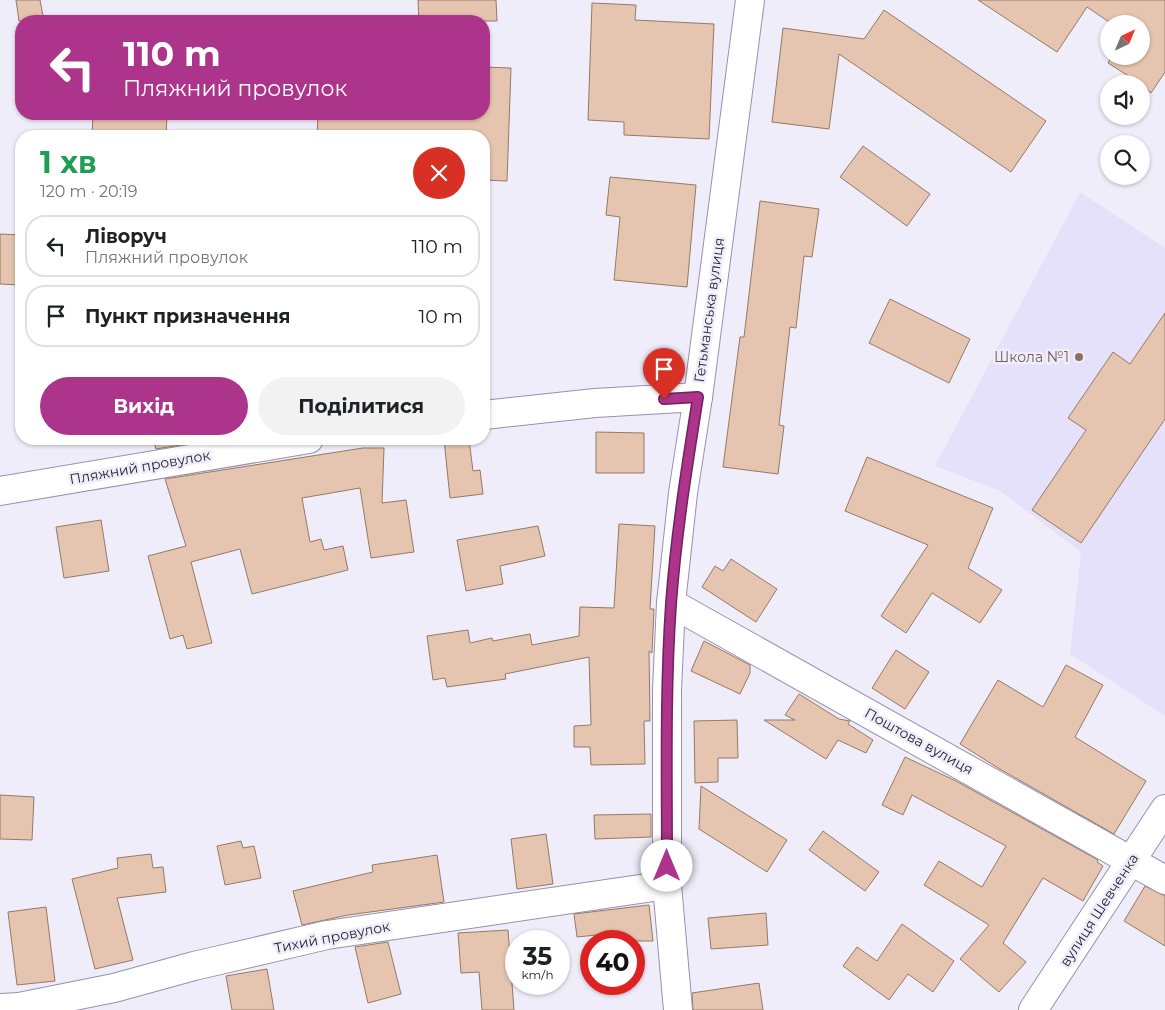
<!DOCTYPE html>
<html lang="uk">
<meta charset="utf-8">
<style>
:root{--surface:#fff;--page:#f2f2f2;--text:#202124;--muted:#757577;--line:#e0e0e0;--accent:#ac348b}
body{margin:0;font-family:Montserrat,sans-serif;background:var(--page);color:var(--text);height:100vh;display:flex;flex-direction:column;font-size:19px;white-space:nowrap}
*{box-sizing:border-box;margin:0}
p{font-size:16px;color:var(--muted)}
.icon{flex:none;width:28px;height:28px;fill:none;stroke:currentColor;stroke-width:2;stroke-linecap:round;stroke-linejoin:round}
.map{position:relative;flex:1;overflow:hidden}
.panel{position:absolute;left:15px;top:130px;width:475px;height:315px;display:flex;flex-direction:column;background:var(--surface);border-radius:20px;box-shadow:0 1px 4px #0004}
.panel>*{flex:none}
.guide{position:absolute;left:15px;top:15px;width:475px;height:105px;border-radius:20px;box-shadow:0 1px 4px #0004;background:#ac348b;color:#fff;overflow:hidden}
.needle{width:32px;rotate:44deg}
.tools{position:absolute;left:1100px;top:15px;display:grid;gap:10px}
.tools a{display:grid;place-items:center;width:50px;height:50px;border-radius:50%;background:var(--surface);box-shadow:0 1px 4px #0004;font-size:25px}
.speed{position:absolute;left:505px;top:930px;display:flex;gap:10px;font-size:25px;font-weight:700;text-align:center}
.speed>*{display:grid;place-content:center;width:65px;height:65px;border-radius:50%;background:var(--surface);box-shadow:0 1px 4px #0004;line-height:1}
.speed small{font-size:12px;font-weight:400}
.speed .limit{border:8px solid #d22;background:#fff;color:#111}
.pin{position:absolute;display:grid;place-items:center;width:42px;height:42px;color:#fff;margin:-51px -21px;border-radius:50% 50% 50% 0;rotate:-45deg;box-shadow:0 0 5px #0007}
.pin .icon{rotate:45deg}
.me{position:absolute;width:55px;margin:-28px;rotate:0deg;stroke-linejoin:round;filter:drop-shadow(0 0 4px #0008)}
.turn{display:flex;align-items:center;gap:18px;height:105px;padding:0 25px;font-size:22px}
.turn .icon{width:65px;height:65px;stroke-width:2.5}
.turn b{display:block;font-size:35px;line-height:42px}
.round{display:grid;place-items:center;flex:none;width:52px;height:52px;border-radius:26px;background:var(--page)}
.head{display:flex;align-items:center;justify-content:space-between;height:85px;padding:0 25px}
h1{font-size:30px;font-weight:700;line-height:38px;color:#1e9e55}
.cta{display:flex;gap:10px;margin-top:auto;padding:10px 25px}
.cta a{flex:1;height:58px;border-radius:30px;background:var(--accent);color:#fff;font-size:20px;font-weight:700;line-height:58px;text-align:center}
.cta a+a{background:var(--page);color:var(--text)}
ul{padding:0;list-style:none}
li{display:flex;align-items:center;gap:15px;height:62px;margin:0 10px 8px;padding:0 15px;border:2px solid var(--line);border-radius:20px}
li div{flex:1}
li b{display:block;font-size:19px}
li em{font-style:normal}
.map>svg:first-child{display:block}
</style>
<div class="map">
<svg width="1165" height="1010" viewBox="0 0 1165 1010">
<rect width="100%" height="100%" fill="#f0edfb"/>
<!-- built -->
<path fill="#e6e1fa" d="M 1080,192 L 1165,248 L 1165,716 L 1070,654 L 1081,552 L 1000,491 L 935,466 Z"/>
<!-- building -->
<g fill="#e5c5af" stroke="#967964">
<path d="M 16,0 L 40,0 L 44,21 L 19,21 Z"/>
<path d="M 418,0 L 496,0 L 497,21 L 419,21 Z"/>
<path d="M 978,0 L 1165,0 L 1165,72 L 1151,93 L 1141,84 L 1108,63 L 1112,56 L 1141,56 L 1141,24 L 1112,24 L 1087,7 L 1057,52 Z"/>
<path d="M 592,3 L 636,5 L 635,20 L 714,24 L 709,139 L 624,135 L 624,122 L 588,120 Z"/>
<path d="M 884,10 L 1046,121 L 1011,172 L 839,54 L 829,129 L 772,122 L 783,28 L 864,39 Z"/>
<path d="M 484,67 L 511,68 L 507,181 L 484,180 L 484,136 L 317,136 L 318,114 L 484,114 Z"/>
<path d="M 93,114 L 167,114 L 166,136 L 92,136 Z"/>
<path d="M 863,146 L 930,194 L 907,226 L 840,177 Z"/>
<path d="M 610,177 L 696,185 L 687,287 L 614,280 L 620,217 L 606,215 Z"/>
<path d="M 760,201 L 819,209 L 812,257 L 804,256 L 796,328 L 790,327 L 779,425 L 784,426 L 778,474 L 723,467 L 740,337 L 744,337 Z"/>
<path d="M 0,234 L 21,235 L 21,285 L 0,284 Z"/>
<path d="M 890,299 L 970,339 L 949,383 L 869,343 Z"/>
<path d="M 1165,313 L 1165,419 L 1081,543 L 1032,510 L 1086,430 L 1068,418 L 1113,352 L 1130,364 Z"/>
<path d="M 596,432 L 644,433 L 644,473 L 596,473 Z"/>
<path d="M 153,439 L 216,439 L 156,449 Z"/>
<path d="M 444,439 L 469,439 L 473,471 L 480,470 L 483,494 L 450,498 Z"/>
<path d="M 363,448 L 384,448 L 382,503 L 406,500 L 414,552 L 371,558 L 360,488 L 302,498 L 310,542 L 321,539 L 324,550 L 343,546 L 348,570 L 252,594 L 240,549 L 191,562 L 212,643 L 187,649 L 183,635 L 170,639 L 148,556 L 186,546 L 165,479 Z"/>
<path d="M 867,457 L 993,508 L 968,568 L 1002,590 L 980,623 L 932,593 L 906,633 L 881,616 L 928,545 L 845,511 Z"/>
<path d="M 101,520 L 109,571 L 64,578 L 56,527 Z"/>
<path d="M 619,524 L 655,526 L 650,609 L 654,609 L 652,653 L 649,651 L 650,721 L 644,721 L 645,764 L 591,765 L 590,747 L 574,747 L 574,726 L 591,725 L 589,657 L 505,674 L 506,679 L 447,687 L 445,678 L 433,680 L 427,636 L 468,630 L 470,643 L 492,638 L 493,641 L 530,634 L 532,645 L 579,636 L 580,607 L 614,608 Z"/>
<path d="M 538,526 L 545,556 L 500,566 L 503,584 L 466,591 L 457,540 Z"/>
<path d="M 731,559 L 777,589 L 756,622 L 702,587 L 715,566 L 723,571 Z"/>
<path d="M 704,641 L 750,665 L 750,673 L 740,694 L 691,671 Z"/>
<path d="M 896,650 L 929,672 L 905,709 L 872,688 Z"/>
<path d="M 1066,665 L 1103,685 L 1075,737 L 1146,781 L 1114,834 L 998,768 L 960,744 L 998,680 L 1043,707 Z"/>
<path d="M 799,694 L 839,719 L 850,721 L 848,724 L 873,740 L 866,753 L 838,740 L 826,759 L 764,720 L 795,720 L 785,715 Z"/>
<path d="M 737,720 L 738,758 L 718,758 L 718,782 L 695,783 L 694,721 Z"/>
<path d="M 905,757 L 956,781 L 1098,860 L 1097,862 L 1103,866 L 1083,901 L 1043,878 L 1003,943 L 1026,962 L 999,992 L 960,959 L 989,925 L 924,885 L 939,861 L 982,887 L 1006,846 L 912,795 L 903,815 L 882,805 Z"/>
<path d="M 701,786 L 787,840 L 767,872 L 699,829 Z"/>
<path d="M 0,795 L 34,797 L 32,840 L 0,839 Z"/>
<path d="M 651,814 L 651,837 L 595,839 L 594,815 Z"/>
<path d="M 823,831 L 879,872 L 865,891 L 809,850 Z"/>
<path d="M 546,834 L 553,884 L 517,889 L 511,839 Z"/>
<path d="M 241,841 L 243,848 L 254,846 L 261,878 L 225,885 L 217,846 Z"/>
<path d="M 151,854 L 153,868 L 163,867 L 166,892 L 117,898 L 133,960 L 95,969 L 72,879 L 118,868 L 117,858 Z"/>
<path d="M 437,855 L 444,902 L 348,915 L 302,925 L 293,891 L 373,872 L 372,865 Z"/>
<path d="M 1145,886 L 1165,896 L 1165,946 L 1124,921 Z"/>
<path d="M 649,905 L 653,941 L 617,941 L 616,933 L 577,937 L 574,914 Z"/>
<path d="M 46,907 L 55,981 L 17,985 L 8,912 Z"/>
<path d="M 766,913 L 768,945 L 711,949 L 708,918 Z"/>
<path d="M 902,924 L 954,961 L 933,992 L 908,974 L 889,1000 L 843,966 L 857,947 L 877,961 Z"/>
<path d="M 508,930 L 514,1010 L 482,1010 L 479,972 L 461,973 L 458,933 Z"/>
<path d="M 388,942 L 401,994 L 368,1003 L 355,947 Z"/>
<path d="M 267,969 L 274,1010 L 232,1010 L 226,976 Z"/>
<path d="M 759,983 L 763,1010 L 693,1010 L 692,993 Z"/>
</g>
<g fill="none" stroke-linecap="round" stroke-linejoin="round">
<defs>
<g id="minor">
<path d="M 484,415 L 595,403 L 698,397"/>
<path d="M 0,491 L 309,439"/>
<path d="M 671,603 L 1165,880"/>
<path d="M 0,1008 L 19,1007 L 114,988 L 194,966 L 327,935 L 667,885"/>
<path d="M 678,1010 L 667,885 L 667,690 L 671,603 L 683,493 L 698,397 L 750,0"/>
<path d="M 1033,1010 L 1165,809"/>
</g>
</defs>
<!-- minor casing -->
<use href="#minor" stroke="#9790af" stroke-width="30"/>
<!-- minor -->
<use href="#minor" stroke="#fff" stroke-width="28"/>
</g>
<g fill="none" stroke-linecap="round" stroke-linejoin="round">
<defs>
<path id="route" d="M 664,399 L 698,397 C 687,466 676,535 671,604 C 665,691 667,779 667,866"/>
</defs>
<!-- route casing -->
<use href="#route" stroke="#70225a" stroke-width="12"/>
<!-- route -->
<use href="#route" stroke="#ac348b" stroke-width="9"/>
</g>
<!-- markers -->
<circle fill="#8d6e63" stroke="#f0edfb" stroke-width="2" cx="1079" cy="357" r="5"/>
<g text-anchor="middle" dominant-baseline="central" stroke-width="5" stroke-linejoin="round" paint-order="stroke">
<!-- street labels -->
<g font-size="14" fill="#292632" stroke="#f0edfb">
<text transform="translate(709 310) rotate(-82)">Гетьманська вулиця</text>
<text transform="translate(140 467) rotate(-10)">Пляжний провулок</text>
<text transform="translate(919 741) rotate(29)">Поштова вулиця</text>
<text transform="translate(1099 910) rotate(-57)">вулиця Шевченка</text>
<text transform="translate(332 937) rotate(-11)">Тихий провулок</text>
</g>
<!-- education labels -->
<g font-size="14" fill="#785e54" stroke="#f0edfb" text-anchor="end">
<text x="1069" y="357">Школа №1</text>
</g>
</g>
</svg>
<div class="tools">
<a><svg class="needle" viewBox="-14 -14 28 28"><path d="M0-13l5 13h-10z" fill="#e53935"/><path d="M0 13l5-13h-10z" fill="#757577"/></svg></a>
<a><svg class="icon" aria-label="sound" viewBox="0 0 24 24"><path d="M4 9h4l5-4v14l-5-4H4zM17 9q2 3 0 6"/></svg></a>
<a><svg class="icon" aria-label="search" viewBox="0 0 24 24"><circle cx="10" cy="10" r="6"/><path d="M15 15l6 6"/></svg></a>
</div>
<div class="speed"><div>35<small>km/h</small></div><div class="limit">40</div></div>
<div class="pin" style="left:664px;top:399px;background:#d93025"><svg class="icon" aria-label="arrive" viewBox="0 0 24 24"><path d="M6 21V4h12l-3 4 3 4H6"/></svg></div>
<svg class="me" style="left:667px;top:866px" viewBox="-20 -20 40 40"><circle r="19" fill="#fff"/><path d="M0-13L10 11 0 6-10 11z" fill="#ac348b"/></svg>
<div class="guide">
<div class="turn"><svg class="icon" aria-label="left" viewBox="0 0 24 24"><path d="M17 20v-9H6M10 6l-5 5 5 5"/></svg><div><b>110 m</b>Пляжний провулок</div></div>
</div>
<section class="panel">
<div class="head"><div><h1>1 хв</h1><p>120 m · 20:19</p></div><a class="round" style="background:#d93025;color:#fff"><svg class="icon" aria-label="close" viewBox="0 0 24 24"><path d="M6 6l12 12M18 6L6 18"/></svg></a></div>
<ul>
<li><svg class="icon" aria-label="left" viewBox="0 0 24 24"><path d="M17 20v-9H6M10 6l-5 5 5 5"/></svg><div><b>Ліворуч</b><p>Пляжний провулок</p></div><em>110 m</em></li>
<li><svg class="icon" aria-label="arrive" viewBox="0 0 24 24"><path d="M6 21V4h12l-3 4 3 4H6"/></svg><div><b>Пункт призначення</b></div><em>10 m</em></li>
</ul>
<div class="cta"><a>Вихід</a><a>Поділитися</a></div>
</section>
</div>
